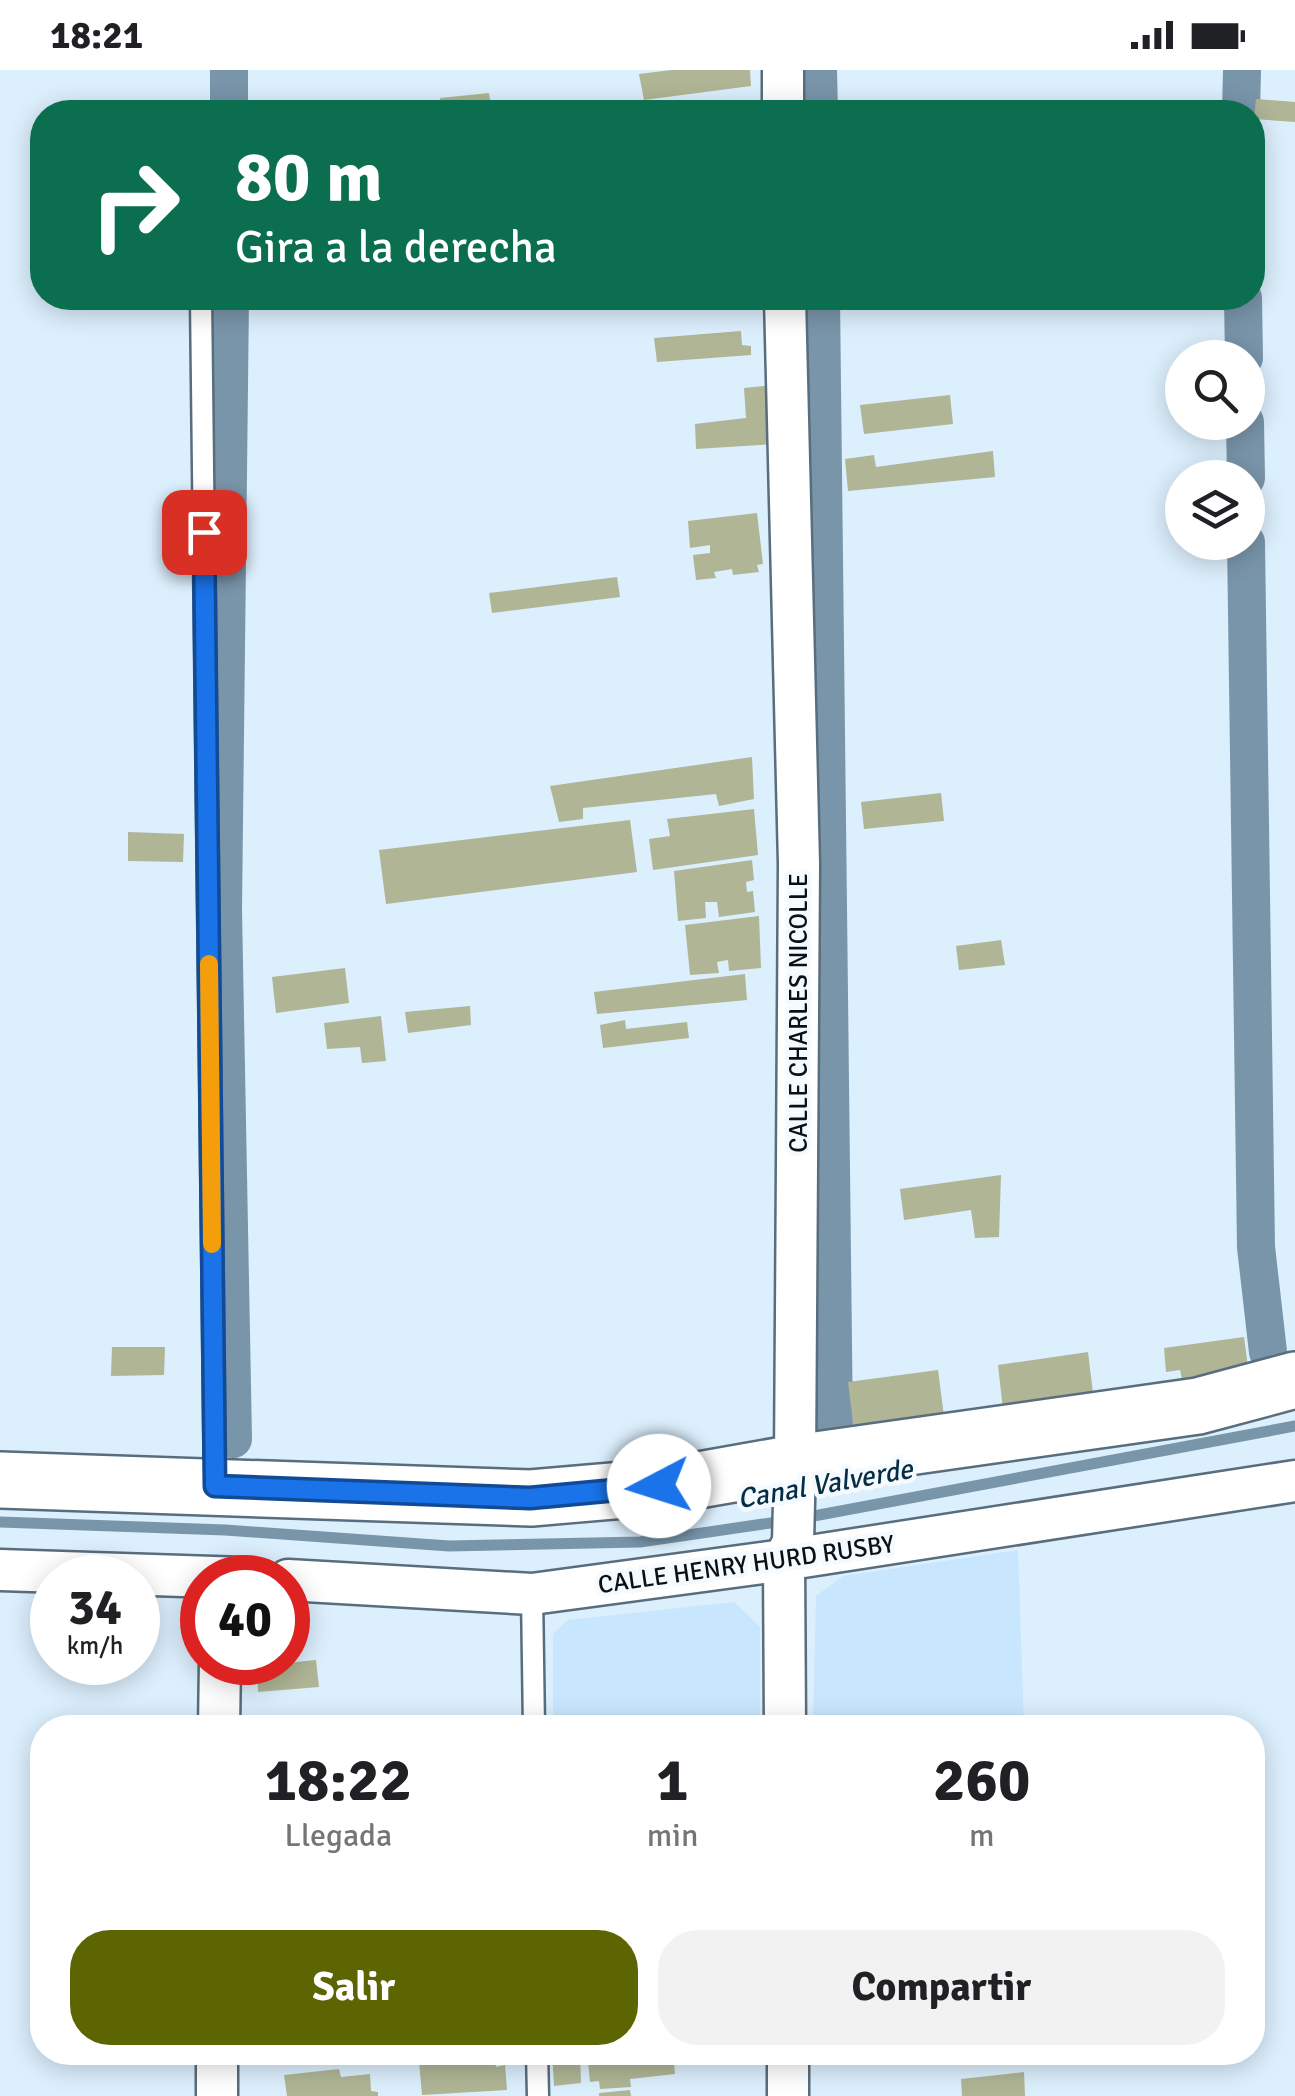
<!DOCTYPE html>
<html lang="es">
<style>
:root{--surface:#fff;--page:#f2f2f2;--text:#202124;--muted:#757577;--accent:#5d6503}
body{margin:0;font-family:Signika,sans-serif;background:var(--page);color:var(--text);height:100vh;display:flex;flex-direction:column;font-size:38px;white-space:nowrap}
*{box-sizing:border-box;margin:0}
p{font-size:32px;color:var(--muted)}
.icon{flex:none;width:55px;height:55px;fill:none;stroke:currentColor;stroke-width:2;stroke-linecap:round;stroke-linejoin:round}
.map{position:relative;flex:1;overflow:hidden}
.panel{position:absolute;left:30px;top:1645px;width:1235px;height:350px;display:flex;flex-direction:column;background:var(--surface);border-radius:40px;box-shadow:0 5px 25px #0003}
.panel>*{flex:none}
.banner{position:absolute;left:30px;top:30px;width:1235px;height:210px;border-radius:40px;box-shadow:0 5px 25px #0003;background:#0b6e4f;color:#fff;overflow:hidden}
.tools{position:absolute;left:1165px;top:270px;display:grid;gap:20px}
.tools a{display:grid;place-items:center;width:100px;height:100px;border-radius:50%;background:var(--surface);box-shadow:0 5px 25px #0003;font-size:50px}
.speed{position:absolute;left:30px;top:1485px;display:flex;gap:20px;font-size:50px;font-weight:700;text-align:center}
.speed>*{display:grid;place-content:center;width:130px;height:130px;border-radius:50%;background:var(--surface);box-shadow:0 5px 25px #0003;line-height:1}
.speed small{font-size:25px;font-weight:400}
.speed .limit{border:15px solid #d22;background:#fff;color:#111}
.pin{position:absolute;display:grid;place-items:center;width:85px;height:85px;color:#fff;margin:-42px;border-radius:20px;box-shadow:0 5px 15px #0006}
.me{position:absolute;width:110px;margin:-55px;rotate:265deg;stroke-linejoin:round;filter:drop-shadow(0 0 8px #0008)}
.turn{display:flex;align-items:center;gap:35px;height:210px;padding:0 40px;font-size:45px}
.turn .icon{width:130px;height:130px;stroke-width:2.5}
.turn b{display:block;font-size:70px;line-height:85px}
.eta{display:flex;justify-content:space-evenly;align-items:center;height:170px;text-align:center}
.eta b{font-size:60px;font-weight:800;line-height:70px}
.action{display:flex;gap:20px;margin-top:auto;padding:20px 40px}
.action a{flex:1;height:115px;border-radius:40px;background:var(--accent);color:#fff;font-size:40px;font-weight:800;line-height:115px;text-align:center}
.action a+a{background:var(--page);color:var(--text)}
.status{display:flex;justify-content:space-between;align-items:center;height:70px;padding:0 50px;background:var(--surface);direction:ltr}
.status svg{height:28px;fill:currentColor}
.map>svg:first-child{display:block}
</style>
<div class="status"><b>18:21</b><svg viewBox="0 0 49 12"><path d="M0 12V9h3v3zM5 12V6h3v6zM10 12V3h3v9zM15 12V0h3v12zM26 1h20v11H26zM47 4h2v5h-2z"/></svg></div>
<div class="map">
<svg width="1295" height="2026" viewBox="0 0 1295 2026">
<rect width="100%" height="100%" fill="#dceffd"/>
<!-- built -->
<g fill="#c8e7fe">
<path d="M 1018,1480 L 1024,1657 L 817,1658 L 813,1653 L 816,1526 L 843,1506 Z"/>
<path d="M 734,1532 L 760,1557 L 760,1657 L 553,1657 L 553,1564 L 568,1550 Z"/>
</g>
<g fill="none" stroke-linecap="round" stroke-linejoin="round">
<!-- stream -->
<g stroke="#7995aa" stroke-width="11">
<path d="M 803,1448 L 1295,1356"/>
<path d="M 0,1452 L 225,1460 L 449,1476 L 640,1472 L 784,1451"/>
</g>
<!-- canal -->
<g stroke="#7995aa" stroke-width="38">
<path d="M 818,0 L 819,42"/>
<path d="M 229,42 L 229,0"/>
<path d="M 1241,42 L 1242,0"/>
<path d="M 230,228 L 223,840 L 233,1369"/>
<path d="M 821,228 L 834,1361"/>
<path d="M 1243,228 L 1244,288"/>
<path d="M 1245,352 L 1246,408"/>
<path d="M 1246,472 L 1256,1177 L 1268,1282"/>
</g>
</g>
<!-- building -->
<g fill="#afb595">
<path d="M 672,0 L 750,0 L 751,16 L 644,30 L 639,4 Z"/>
<path d="M 489,23 L 491,36 L 507,37 L 507,42 L 442,42 L 440,28 Z"/>
<path d="M 1256,29 L 1295,32 L 1295,52 L 1254,49 Z"/>
<path d="M 80,228 L 147,228 L 147,230 L 81,236 Z"/>
<path d="M 741,261 L 742,275 L 751,276 L 751,285 L 657,292 L 654,268 Z"/>
<path d="M 773,315 L 775,374 L 696,379 L 695,354 L 746,348 L 744,318 Z"/>
<path d="M 950,325 L 953,354 L 864,364 L 860,335 Z"/>
<path d="M 993,381 L 995,407 L 848,421 L 845,389 L 874,385 L 876,397 Z"/>
<path d="M 757,443 L 763,494 L 757,495 L 759,502 L 733,505 L 732,499 L 714,502 L 716,508 L 696,510 L 693,485 L 710,483 L 710,475 L 690,478 L 688,451 Z"/>
<path d="M 617,507 L 620,527 L 492,543 L 489,523 Z"/>
<path d="M 752,687 L 754,729 L 719,736 L 716,724 L 583,738 L 583,749 L 559,752 L 550,716 Z"/>
<path d="M 941,723 L 944,751 L 864,759 L 861,732 Z"/>
<path d="M 754,739 L 758,785 L 653,800 L 649,769 L 670,766 L 667,749 Z"/>
<path d="M 630,750 L 637,802 L 386,834 L 379,780 Z"/>
<path d="M 128,762 L 184,764 L 183,792 L 128,791 Z"/>
<path d="M 752,790 L 754,810 L 746,812 L 747,822 L 753,821 L 755,842 L 719,847 L 717,832 L 705,832 L 706,848 L 678,851 L 674,801 Z"/>
<path d="M 759,846 L 761,898 L 729,901 L 728,890 L 717,892 L 719,903 L 690,905 L 685,855 Z"/>
<path d="M 1001,870 L 1005,895 L 959,900 L 956,876 Z"/>
<path d="M 345,898 L 349,933 L 276,943 L 272,907 Z"/>
<path d="M 745,904 L 747,930 L 597,944 L 594,922 Z"/>
<path d="M 470,936 L 471,955 L 408,963 L 405,942 Z"/>
<path d="M 381,946 L 386,991 L 362,993 L 360,977 L 327,979 L 324,953 Z"/>
<path d="M 625,950 L 626,959 L 687,952 L 689,968 L 603,978 L 600,955 Z"/>
<path d="M 1001,1105 L 999,1167 L 975,1168 L 971,1140 L 904,1150 L 900,1119 Z"/>
<path d="M 1244,1267 L 1248,1297 L 1183,1314 L 1180,1300 L 1166,1302 L 1164,1278 Z"/>
<path d="M 112,1277 L 165,1277 L 164,1305 L 111,1306 Z"/>
<path d="M 1088,1282 L 1093,1323 L 1003,1340 L 998,1295 Z"/>
<path d="M 938,1300 L 945,1354 L 855,1368 L 848,1312 Z"/>
<path d="M 316,1590 L 319,1617 L 258,1622 L 257,1596 Z"/>
<path d="M 552,1982 L 580,1982 L 581,2013 L 554,2016 Z"/>
<path d="M 587,1982 L 673,1982 L 675,2004 L 630,2009 L 631,2017 L 600,2019 L 599,2011 L 590,2012 Z"/>
<path d="M 495,1986 L 496,1997 L 505,1995 L 507,2020 L 422,2025 L 419,1991 Z"/>
<path d="M 339,1999 L 341,2007 L 370,2004 L 371,2021 L 378,2022 L 378,2026 L 287,2026 L 284,2005 Z"/>
<path d="M 1024,2002 L 1025,2026 L 962,2026 L 961,2009 Z"/>
<path d="M 630,2020 L 631,2026 L 599,2026 L 599,2023 Z"/>
</g>
<g fill="none" stroke-linecap="round" stroke-linejoin="round">
<defs>
<g id="lane">
<path d="M 201,228 L 215,1414"/>
<path d="M 532,1524 L 534,1658"/>
<path d="M 537,1982 L 538,2026"/>
</g>
<g id="street">
<path d="M 783,42 L 783,0"/>
<path d="M 785,228 L 799,794 L 795,1393 L 793,1472 L 784,1490 L 785,1658"/>
<path d="M 0,1500 L 244,1508"/>
<path d="M 288,1510 L 532,1524 L 784,1490 L 1295,1411"/>
<path d="M 219,1658 L 220,1592"/>
<path d="M 788,1982 L 788,2026"/>
<path d="M 217,2026 L 217,1982"/>
</g>
<path id="secondary" d="M 0,1410 L 531,1428 L 659,1417 L 795,1393 L 1198,1336 L 1295,1310"/>
</defs>
<!-- lane casing -->
<use href="#lane" stroke="#586d7d" stroke-width="25"/>
<!-- street casing -->
<use href="#street" stroke="#586d7d" stroke-width="45"/>
<!-- secondary casing -->
<use href="#secondary" stroke="#586d7d" stroke-width="60"/>
<!-- lane -->
<use href="#lane" stroke="#fff" stroke-width="20"/>
<!-- street -->
<use href="#street" stroke="#fff" stroke-width="40"/>
<!-- secondary -->
<use href="#secondary" stroke="#fff" stroke-width="55"/>
</g>
<g fill="none" stroke-linecap="round" stroke-linejoin="round">
<defs>
<path id="route" d="M 204,462 L 215,1416 L 530,1428 L 659,1416"/>
</defs>
<!-- route casing -->
<use href="#route" stroke="#114b97" stroke-width="25"/>
<!-- route -->
<use href="#route" stroke="#1a73e8" stroke-width="18"/>
<!-- slow -->
<path stroke="#f59e0b" stroke-width="18" d="M 209,894 L 212,1174"/>
</g>
<g text-anchor="middle" dominant-baseline="central" stroke-width="9" stroke-linejoin="round" paint-order="stroke">
<!-- street labels -->
<g font-size="25" fill="#091117" stroke="#f5fafe">
<text transform="translate(798 943) rotate(-90)">CALLE CHARLES NICOLLE</text>
<text transform="translate(746 1494) rotate(-8)">CALLE HENRY HURD RUSBY</text>
</g>
<!-- water labels -->
<g font-size="28" font-style="italic" fill="#062d44" stroke="#f5fafe">
<text transform="translate(825 1414) rotate(-10)">Canal Valverde</text>
</g>
</g>
</svg>
<div class="tools">
<a><svg class="icon" aria-label="search" viewBox="0 0 24 24"><circle cx="10" cy="10" r="6"/><path d="M15 15l6 6"/></svg></a>
<a><svg class="icon" aria-label="layers" viewBox="0 0 24 24"><path d="M12 4l9 5-9 5-9-5zM3 14l9 5 9-5"/></svg></a>
</div>
<div class="speed"><div>34<small>km/h</small></div><div class="limit">40</div></div>
<div class="pin" style="left:204px;top:462px;background:#d93025"><svg class="icon" aria-label="arrive" viewBox="0 0 24 24"><path d="M6 21V4h12l-3 4 3 4H6"/></svg></div>
<svg class="me" style="left:659px;top:1416px" viewBox="-20 -20 40 40"><circle r="19" fill="#fff"/><path d="M0-13L10 11 0 6-10 11z" fill="#1a73e8"/></svg>
<div class="banner">
<div class="turn"><svg class="icon" aria-label="right" viewBox="0 0 24 24"><path d="M7 20v-9h11M14 6l5 5-5 5"/></svg><div><b>80 m</b>Gira a la derecha</div></div>
</div>
<section class="panel">
<div class="eta">
<div><b>18:22</b><p>Llegada</p></div>
<div><b>1</b><p>min</p></div>
<div><b>260</b><p>m</p></div>
</div>
<div class="action"><a>Salir</a><a>Compartir</a></div>
</section>
</div>
